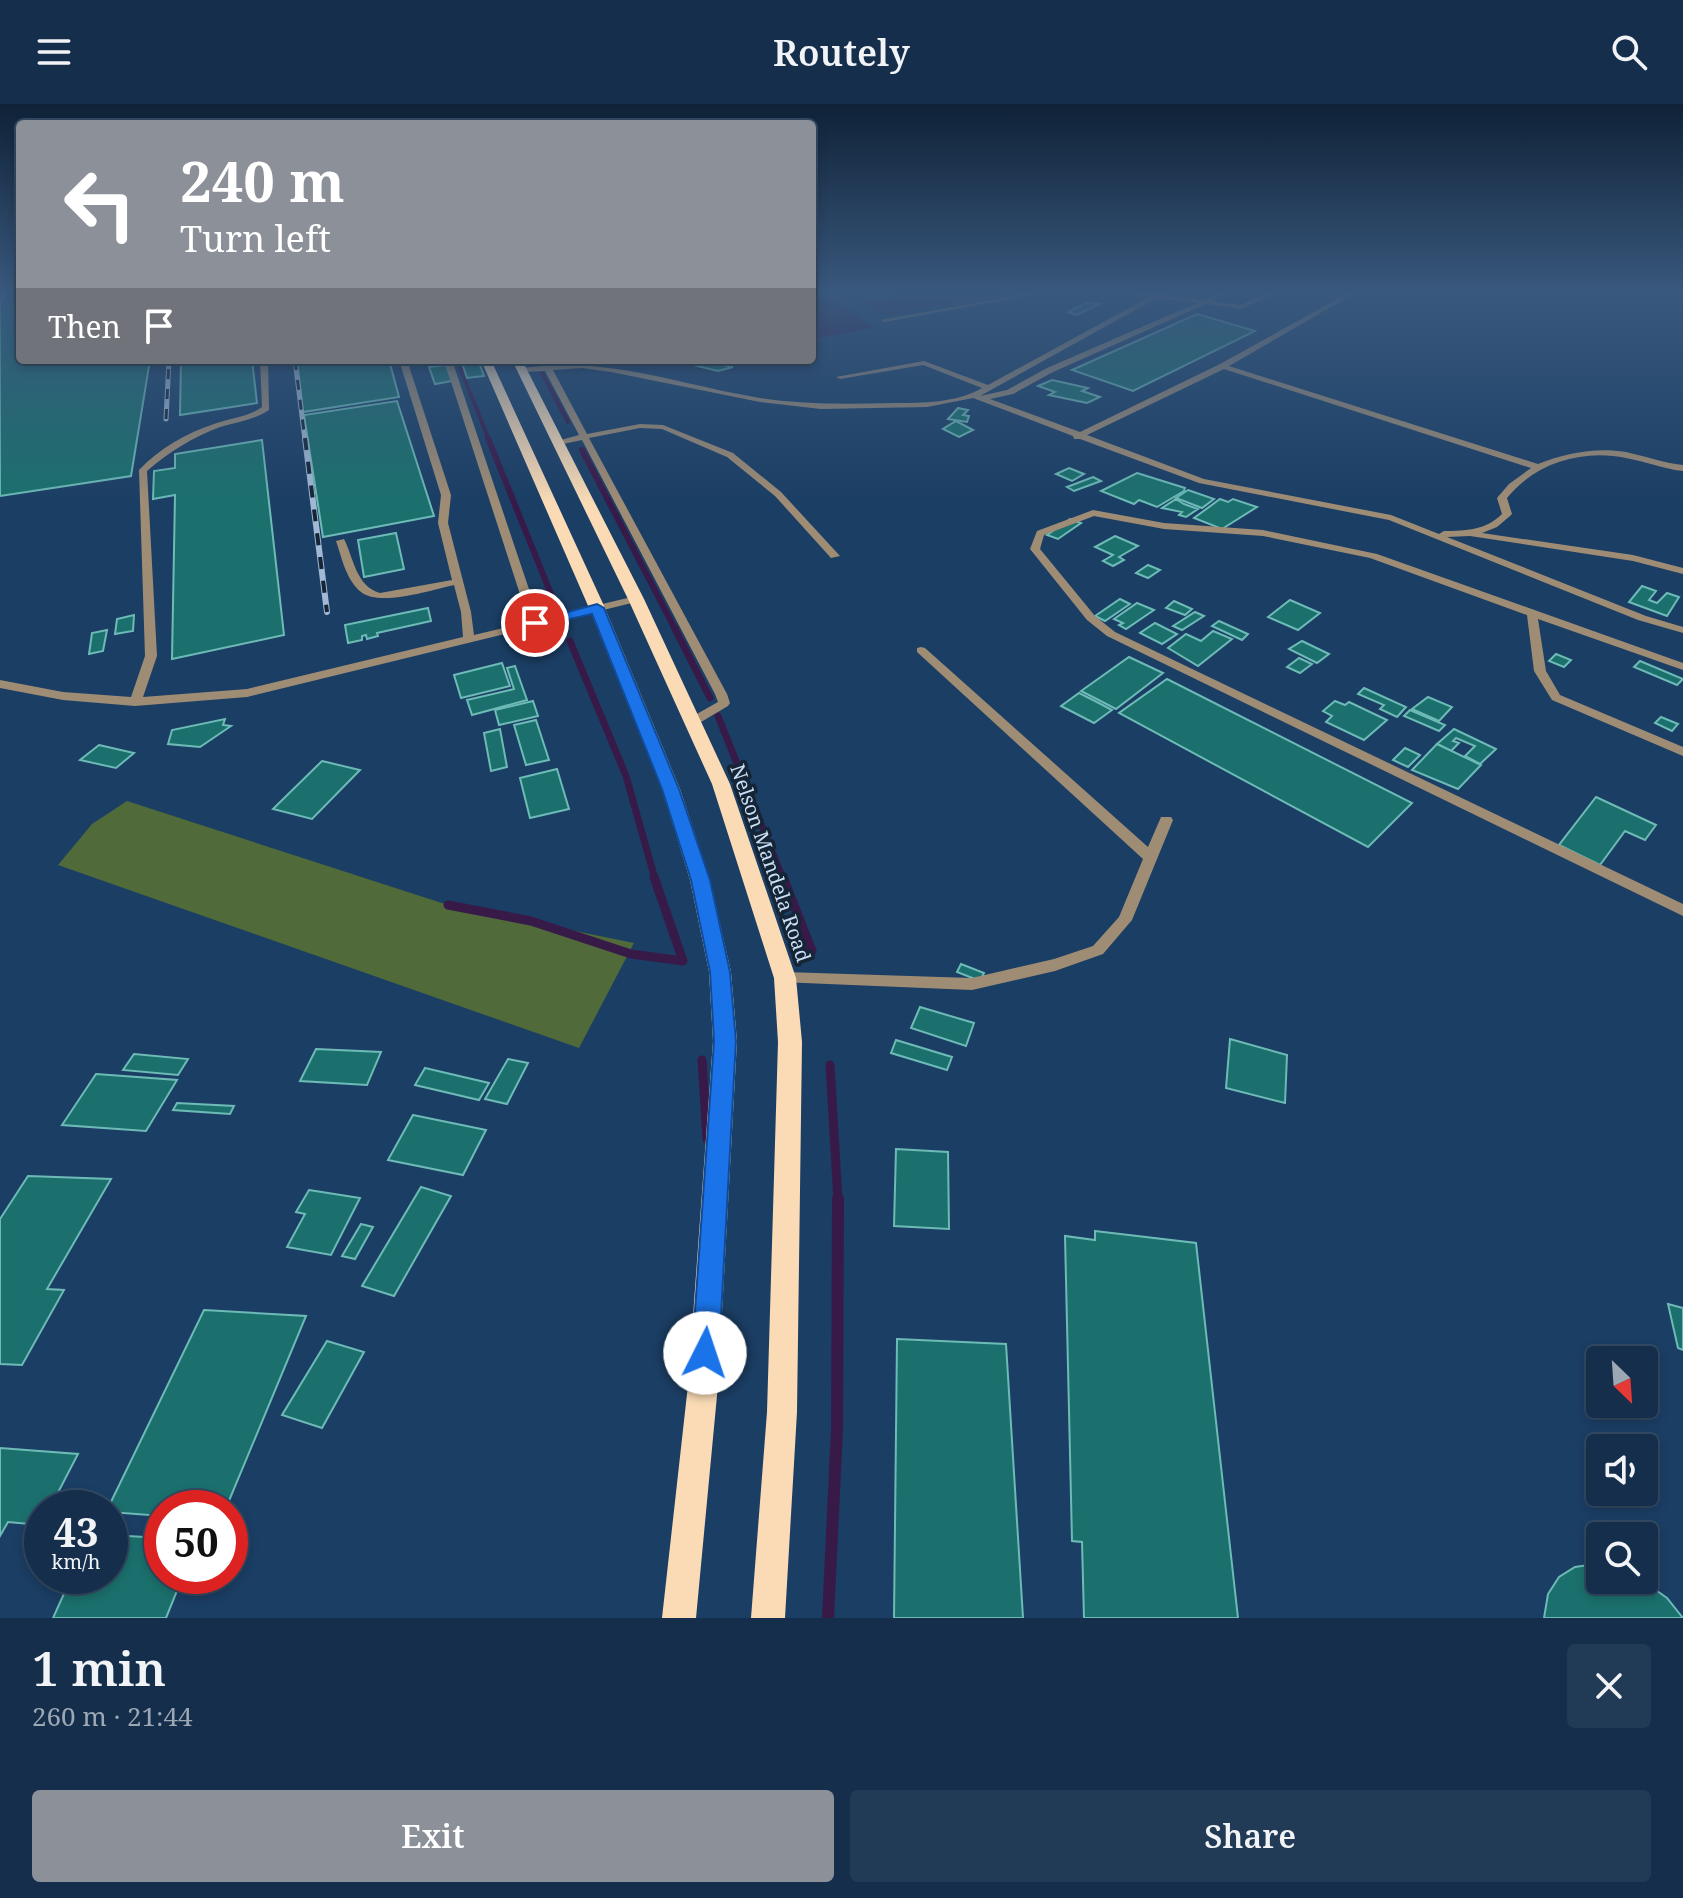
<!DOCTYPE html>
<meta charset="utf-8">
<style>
:root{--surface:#142e4b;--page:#213a55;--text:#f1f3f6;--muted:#9da8b5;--line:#334a63;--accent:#8c9099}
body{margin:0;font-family:"Noto Serif",serif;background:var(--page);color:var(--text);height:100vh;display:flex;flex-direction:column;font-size:30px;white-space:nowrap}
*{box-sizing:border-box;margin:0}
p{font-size:26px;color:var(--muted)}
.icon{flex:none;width:44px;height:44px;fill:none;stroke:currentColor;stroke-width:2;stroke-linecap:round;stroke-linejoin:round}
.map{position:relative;height:1514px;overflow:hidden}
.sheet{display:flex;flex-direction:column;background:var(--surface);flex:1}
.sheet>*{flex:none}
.top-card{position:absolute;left:16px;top:16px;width:800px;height:244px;border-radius:8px;box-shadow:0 4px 12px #0003,0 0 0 2px var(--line);background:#8c9099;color:#fff;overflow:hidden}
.needle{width:52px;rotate:155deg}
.tools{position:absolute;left:1586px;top:1242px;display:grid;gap:16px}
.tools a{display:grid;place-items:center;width:72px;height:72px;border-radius:8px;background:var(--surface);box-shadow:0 4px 12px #0003,0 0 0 2px var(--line);font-size:40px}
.speed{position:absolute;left:24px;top:1386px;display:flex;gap:16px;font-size:40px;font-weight:700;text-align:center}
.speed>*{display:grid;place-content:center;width:104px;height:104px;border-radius:50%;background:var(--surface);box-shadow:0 4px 12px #0003,0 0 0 2px var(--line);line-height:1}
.speed small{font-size:20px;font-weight:400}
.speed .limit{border:12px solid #d22;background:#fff;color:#111}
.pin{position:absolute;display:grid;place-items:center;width:68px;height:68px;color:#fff;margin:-34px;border:4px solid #fff;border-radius:50%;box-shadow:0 2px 8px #0007}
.me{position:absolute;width:88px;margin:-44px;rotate:4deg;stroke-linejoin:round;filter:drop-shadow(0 0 6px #0008)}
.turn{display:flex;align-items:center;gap:28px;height:168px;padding:0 32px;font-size:36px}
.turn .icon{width:104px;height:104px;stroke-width:2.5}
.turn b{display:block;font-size:56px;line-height:68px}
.then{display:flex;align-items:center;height:76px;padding:0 32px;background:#0003;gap:16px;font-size:30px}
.round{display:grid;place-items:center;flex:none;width:84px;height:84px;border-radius:8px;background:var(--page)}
.overview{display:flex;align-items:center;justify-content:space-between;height:136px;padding:0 32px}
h1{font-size:48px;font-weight:600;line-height:60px}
.button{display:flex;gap:16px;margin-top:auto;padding:16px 32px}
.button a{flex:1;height:92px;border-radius:8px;background:var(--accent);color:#fff;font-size:32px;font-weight:600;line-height:92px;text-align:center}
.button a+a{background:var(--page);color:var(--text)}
header{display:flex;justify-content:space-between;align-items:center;height:104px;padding:0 32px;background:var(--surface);font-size:36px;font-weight:600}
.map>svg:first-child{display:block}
</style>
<header><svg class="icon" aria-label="menu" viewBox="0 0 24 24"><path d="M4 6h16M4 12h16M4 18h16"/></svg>Routely<svg class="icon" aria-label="search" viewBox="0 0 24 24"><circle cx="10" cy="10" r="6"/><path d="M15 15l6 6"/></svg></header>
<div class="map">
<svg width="1683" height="1514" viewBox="0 0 1683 1514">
<rect width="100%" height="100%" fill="#1b3e64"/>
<!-- green -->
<path fill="#506a39" d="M 127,697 L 448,801 L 634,839 L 579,944 L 58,761 L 92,720 Z"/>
<!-- water -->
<g fill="#381a49">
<path d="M 812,188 L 826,188 L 874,224 L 812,235 Z"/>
<path d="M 918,188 L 998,188 L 1004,191 L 886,211 L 865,196 Z"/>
</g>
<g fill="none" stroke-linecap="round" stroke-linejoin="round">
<!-- stream-far4 -->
<g stroke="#381a49" stroke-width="4">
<path d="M 457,256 L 489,336"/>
<path d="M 542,269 L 568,318"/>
</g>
<!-- stream-far3 -->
<g stroke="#381a49" stroke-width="6">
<path d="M 488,334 L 557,505"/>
<path d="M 582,346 L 676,527"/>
</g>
<!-- stream-far2 -->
<g stroke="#381a49" stroke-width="7">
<path d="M 675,525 L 710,594"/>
<path d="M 570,537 L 626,672 L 655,775"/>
<path d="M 718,612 L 783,775"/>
</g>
<!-- stream-far1 -->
<g stroke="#381a49" stroke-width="9">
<path d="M 783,773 L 812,847"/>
<path d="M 448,801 L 531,817 L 631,850 L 683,857 L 654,773"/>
<path d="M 702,956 L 707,1035"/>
<path d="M 830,961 L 838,1097"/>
</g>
<!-- stream -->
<path stroke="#381a49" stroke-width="12" d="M 828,1514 L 837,1326 L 838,1095"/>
</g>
<!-- building -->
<g fill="#1b706d" stroke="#6dbab6" stroke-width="2">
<path d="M 5,188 L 20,188 L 20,256 L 150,256 L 131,372 L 0,392 L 0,199 Z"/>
<path d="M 1086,199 L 1099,200 L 1077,211 L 1068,208 Z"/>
<path d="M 1197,210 L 1255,227 L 1133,287 L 1072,266 Z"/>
<path d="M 181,256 L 252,256 L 257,299 L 180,311 Z"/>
<path d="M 297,256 L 389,256 L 399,293 L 303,308 Z"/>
<path d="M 461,256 L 478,256 L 484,272 L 467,274 Z"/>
<path d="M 708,256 L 726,258 L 722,261 L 733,263 L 718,267 L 697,262 Z"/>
<path d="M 446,261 L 452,277 L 435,280 L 429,263 Z"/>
<path d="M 1052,276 L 1088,284 L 1082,287 L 1100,293 L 1087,299 L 1049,291 L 1055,288 L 1038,282 Z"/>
<path d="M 397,297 L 434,412 L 323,433 L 304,311 Z"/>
<path d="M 958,304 L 968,306 L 963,311 L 969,312 L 967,318 L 948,315 Z"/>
<path d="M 956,317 L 973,326 L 959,333 L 943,325 Z"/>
<path d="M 262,336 L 284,531 L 172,555 L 175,391 L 153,395 L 154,367 L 175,364 L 175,350 Z"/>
<path d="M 1069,364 L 1084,370 L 1072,377 L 1056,370 Z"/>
<path d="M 1137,369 L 1185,384 L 1184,387 L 1157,403 L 1139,396 L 1134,400 L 1101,387 Z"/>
<path d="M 1093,373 L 1101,377 L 1074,387 L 1067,383 Z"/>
<path d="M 1188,386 L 1214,395 L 1202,404 L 1176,394 Z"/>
<path d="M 1176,395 L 1184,400 L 1198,405 L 1186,413 L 1179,411 L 1182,408 L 1162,404 Z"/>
<path d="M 1220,395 L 1228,398 L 1233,395 L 1257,403 L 1222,425 L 1194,414 Z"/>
<path d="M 1070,415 L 1081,419 L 1058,435 L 1047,431 Z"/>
<path d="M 396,429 L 404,465 L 364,473 L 358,436 Z"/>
<path d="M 1115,432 L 1138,442 L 1119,453 L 1124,456 L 1113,462 L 1103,457 L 1113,451 L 1095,443 Z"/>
<path d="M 1148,461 L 1160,466 L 1148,474 L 1136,469 Z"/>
<path d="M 1642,482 L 1656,487 L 1649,496 L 1657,499 L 1667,489 L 1679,493 L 1667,512 L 1629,498 Z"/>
<path d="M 1120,495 L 1130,500 L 1105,517 L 1095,512 Z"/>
<path d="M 1290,496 L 1320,509 L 1298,526 L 1268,513 Z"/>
<path d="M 1174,497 L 1192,505 L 1185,511 L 1166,504 Z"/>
<path d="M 1137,499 L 1154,506 L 1126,525 L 1119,521 L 1123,519 L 1114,515 Z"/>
<path d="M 428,504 L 431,517 L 377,529 L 378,532 L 367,535 L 366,531 L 362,532 L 362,536 L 348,539 L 345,521 Z"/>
<path d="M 1195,508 L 1204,512 L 1182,526 L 1173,522 Z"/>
<path d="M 134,511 L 133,527 L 115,530 L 117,515 Z"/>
<path d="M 1219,517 L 1248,530 L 1242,536 L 1212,522 Z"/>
<path d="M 1155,519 L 1177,530 L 1162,540 L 1140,529 Z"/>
<path d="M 107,526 L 103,547 L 89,550 L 92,529 Z"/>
<path d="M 1213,527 L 1232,535 L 1198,562 L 1168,544 L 1186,530 L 1201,537 Z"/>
<path d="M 1302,537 L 1329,550 L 1317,559 L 1289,545 Z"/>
<path d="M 1556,550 L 1571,556 L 1564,563 L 1549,557 Z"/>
<path d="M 1129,553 L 1163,569 L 1116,605 L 1081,587 Z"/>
<path d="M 1299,554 L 1312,560 L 1300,569 L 1287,563 Z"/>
<path d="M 1640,557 L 1683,575 L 1677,581 L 1634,563 Z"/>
<path d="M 502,559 L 510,582 L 461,594 L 454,571 Z"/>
<path d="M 515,562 L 527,596 L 472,611 L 467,596 L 514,585 L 507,564 Z"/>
<path d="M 1167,575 L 1412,699 L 1368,743 L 1119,609 Z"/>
<path d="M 1364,584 L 1406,603 L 1397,613 L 1380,605 L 1384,601 L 1358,590 Z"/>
<path d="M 1079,589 L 1095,597 L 1112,606 L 1094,619 L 1061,602 Z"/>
<path d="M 1428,593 L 1452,603 L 1439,617 L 1412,605 Z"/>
<path d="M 533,597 L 538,612 L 499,621 L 495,606 Z"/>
<path d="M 1335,597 L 1345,601 L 1349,598 L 1387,616 L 1364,636 L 1326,618 L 1332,612 L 1323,607 Z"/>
<path d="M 1410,606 L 1445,621 L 1439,627 L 1404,612 Z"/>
<path d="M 1661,613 L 1678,620 L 1672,627 L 1655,619 Z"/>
<path d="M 225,615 L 223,621 L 231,622 L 200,643 L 168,640 L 172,626 Z"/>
<path d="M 536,616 L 549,656 L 526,661 L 514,621 Z"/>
<path d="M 500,625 L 507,663 L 491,667 L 484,629 Z"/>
<path d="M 1454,625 L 1496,645 L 1480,660 L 1465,652 L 1475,642 L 1456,634 L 1453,637 L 1459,639 L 1451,647 L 1437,640 Z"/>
<path d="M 1437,640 L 1481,661 L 1458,685 L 1412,666 Z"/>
<path d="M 99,641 L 134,649 L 116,664 L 80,656 Z"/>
<path d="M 1405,644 L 1420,651 L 1408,663 L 1393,656 Z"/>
<path d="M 322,657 L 360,666 L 312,715 L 273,705 Z"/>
<path d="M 557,665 L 569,705 L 530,714 L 520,674 Z"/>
<path d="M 1596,693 L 1656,721 L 1645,736 L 1625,727 L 1600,761 L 1559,741 Z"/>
<path d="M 961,860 L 984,869 L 980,877 L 957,868 Z"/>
<path d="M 920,903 L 974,919 L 966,942 L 911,924 Z"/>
<path d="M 1230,935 L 1287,951 L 1285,999 L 1226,984 Z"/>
<path d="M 896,936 L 952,953 L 947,966 L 891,949 Z"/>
<path d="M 316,945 L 381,948 L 367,981 L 300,977 Z"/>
<path d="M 134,950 L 188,955 L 178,971 L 123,966 Z"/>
<path d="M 508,955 L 528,959 L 507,1000 L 485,995 Z"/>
<path d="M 425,964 L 489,979 L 479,996 L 415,981 Z"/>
<path d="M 96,970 L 177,976 L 146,1027 L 62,1021 Z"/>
<path d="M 177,999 L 234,1002 L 230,1010 L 173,1006 Z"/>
<path d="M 413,1011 L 486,1026 L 463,1071 L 388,1056 Z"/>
<path d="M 896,1045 L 948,1048 L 949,1125 L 894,1122 Z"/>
<path d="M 28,1072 L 111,1075 L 47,1185 L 64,1186 L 22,1261 L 0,1260 L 0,1115 Z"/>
<path d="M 421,1083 L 451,1092 L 394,1192 L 362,1182 Z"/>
<path d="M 309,1086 L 360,1094 L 331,1151 L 287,1143 L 305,1110 L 296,1108 Z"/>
<path d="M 361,1120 L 373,1123 L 355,1155 L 342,1152 Z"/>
<path d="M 1095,1127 L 1196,1139 L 1238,1514 L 1084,1514 L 1082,1438 L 1072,1437 L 1065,1132 L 1095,1136 Z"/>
<path d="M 1668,1200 L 1683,1204 L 1683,1246 L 1678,1244 Z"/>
<path d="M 204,1206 L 306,1212 L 226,1404 L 162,1404 L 162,1412 L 110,1408 L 108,1404 Z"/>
<path d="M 897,1235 L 1006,1240 L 1023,1514 L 894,1514 Z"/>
<path d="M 327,1237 L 364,1248 L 322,1324 L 282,1311 Z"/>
<path d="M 0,1344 L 78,1350 L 50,1404 L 42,1404 L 41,1421 L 8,1418 L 0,1432 Z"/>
<path d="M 110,1431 L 162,1434 L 162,1472 L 183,1472 L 166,1514 L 53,1514 L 72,1472 L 110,1472 Z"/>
<path d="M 1595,1460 L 1600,1461 L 1600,1476 L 1643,1477 L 1667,1494 L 1683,1514 L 1544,1514 L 1548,1490 L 1559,1473 L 1575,1463 Z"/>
</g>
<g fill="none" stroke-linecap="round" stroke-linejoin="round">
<!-- minor -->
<g fill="#9f8c75" fill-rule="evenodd">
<path d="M 1036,188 L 1049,188 L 884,218 L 881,216 Z"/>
<path d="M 1118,188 L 1154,190 L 1166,188 L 1162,191 L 1204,196 L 1221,188 L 1229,188 L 1212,197 L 1240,201 L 1271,188 L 1279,188 L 1241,205 L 1206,200 L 1053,268 L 1013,290 L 990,295 L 1080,328 L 1220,260 L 1350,188 L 1357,188 L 1229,262 L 1538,360 C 1566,349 1596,343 1626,348 C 1645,352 1663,359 1683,361 L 1683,367 L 1675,366 C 1659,363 1643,357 1626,354 C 1582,345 1535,359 1507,394 L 1512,410 L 1510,412 L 1497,423 L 1482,429 L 1633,451 L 1683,464 L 1683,470 L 1633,457 L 1470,432 L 1447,433 L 1646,512 L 1683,523 L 1683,529 L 1638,516 L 1389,416 L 1199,379 L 1080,335 L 1074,335 L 1073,332 L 973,294 L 927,303 L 821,305 L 760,298 L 611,268 L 582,264 L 553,266 L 587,330 L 640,320 L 663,321 L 733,349 L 781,388 L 840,452 L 831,454 L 775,392 L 727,353 L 662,325 L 640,324 L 589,334 L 727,590 L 730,599 L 728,602 L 696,621 L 688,621 L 686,618 L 688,615 L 718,598 L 715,590 L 582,336 L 558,341 L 554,338 L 579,331 L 545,267 L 522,268 L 518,266 L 519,264 L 543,262 L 541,256 L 547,256 L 550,262 C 621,257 690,283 760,294 C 805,301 848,300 893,299 C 923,299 956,299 982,284 L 923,261 L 840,275 L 836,273 L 924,257 L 988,281 L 1149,193 ZM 1157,194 L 1197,199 L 1047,264 L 1007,286 L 980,292 ZM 1224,265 L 1531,364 L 1509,380 L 1497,394 L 1502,410 C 1486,426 1466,427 1444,427 L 1439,430 L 1391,411 L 1204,375 L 1087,331 Z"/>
<path d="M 260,256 L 268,256 L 269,306 C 254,316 237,318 220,323 C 193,333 169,348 147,367 L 157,552 L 143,593 L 247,585 L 463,533 L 461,508 L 454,481 C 432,486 379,503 361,488 C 346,476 342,454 336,437 L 344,435 C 354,455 356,482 380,489 L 452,476 L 438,419 L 441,391 L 399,256 L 407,256 L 451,391 L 448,419 L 471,508 L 474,531 L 529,518 L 444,256 L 452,256 L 539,515 L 636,492 L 641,495 L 636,498 L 247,593 L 135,602 L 63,596 L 0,584 L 0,576 L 63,588 L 131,593 L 145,552 L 139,366 C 159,345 186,329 214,320 C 230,314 248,313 262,303 Z"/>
<path d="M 1093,406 L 1164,419 L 1263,426 L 1377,450 L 1683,559 L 1683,566 L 1538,515 L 1546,567 L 1560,591 L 1683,643 L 1683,652 L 1552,596 L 1534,567 L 1527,511 L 1370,454 L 1263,432 L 1164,425 L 1094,412 L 1044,431 L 1040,445 L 1095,512 L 1115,528 L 1683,800 L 1683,812 L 1107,532 L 1087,516 L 1030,445 L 1037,427 Z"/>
<path d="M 921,543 L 925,544 L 1148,743 L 1161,713 L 1171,713 L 1173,716 L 1132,816 L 1103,850 L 1055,867 L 972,886 L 780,878 L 777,874 L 780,870 L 785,868 L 972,874 L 1054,855 L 1093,842 L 1119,813 L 1143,755 L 917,548 L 917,544 Z"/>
</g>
<!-- major -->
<g fill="#fadbb6" fill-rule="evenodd">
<path d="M 481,256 L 491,256 L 605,504 L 680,685 L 710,776 L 731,868 L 737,937 L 718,1281 L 696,1514 L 662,1514 L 688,1281 L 713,937 L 709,868 L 690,776 L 662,685 L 589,504 Z"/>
<path d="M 512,256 L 522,256 L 644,495 L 730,680 L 796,874 L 802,938 L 797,1308 L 785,1514 L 751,1514 L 767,1308 L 778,938 L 774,874 L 712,680 L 628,495 Z"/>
</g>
<defs>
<g id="rail-far1">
<path d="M 295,256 L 305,336"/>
<path d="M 166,315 L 169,256"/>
</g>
<path id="rail" d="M 305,334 L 327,508"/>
</defs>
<!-- rail-far1 casing -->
<use href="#rail-far1" stroke="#a1b9d4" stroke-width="5"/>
<!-- rail casing -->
<use href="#rail" stroke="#a1b9d4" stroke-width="6"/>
<!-- rail-far1 -->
<use href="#rail-far1" stroke="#152536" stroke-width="3" stroke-dasharray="10" stroke-linecap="butt"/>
<!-- rail -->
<use href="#rail" stroke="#152536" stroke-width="4" stroke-dasharray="12" stroke-linecap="butt"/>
</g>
<!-- sky -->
<linearGradient id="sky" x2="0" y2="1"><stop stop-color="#0f2237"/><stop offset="0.47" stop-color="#39587d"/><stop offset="1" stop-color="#39587d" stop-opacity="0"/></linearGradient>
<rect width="1683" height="400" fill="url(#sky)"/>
<!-- route -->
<path fill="#1a73e8" stroke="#114b97" stroke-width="2" d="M 597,500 L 604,504 L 679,685 L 710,776 L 730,868 L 736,937 L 719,1249 L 715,1259 L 705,1263 L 696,1259 L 692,1249 L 714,937 L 710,868 L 691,776 L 662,685 L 592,510 L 535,523 L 528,519 Z"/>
<g text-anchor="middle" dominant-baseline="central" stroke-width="7" stroke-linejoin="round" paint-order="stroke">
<!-- street labels -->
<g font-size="20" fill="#cadff6" stroke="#152536">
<text transform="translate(771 759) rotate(71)">Nelson Mandela Road</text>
</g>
</g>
</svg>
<div class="tools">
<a><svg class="needle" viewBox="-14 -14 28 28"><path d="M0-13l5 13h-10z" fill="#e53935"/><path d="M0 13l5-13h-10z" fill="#9da8b5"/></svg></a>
<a><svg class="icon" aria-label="sound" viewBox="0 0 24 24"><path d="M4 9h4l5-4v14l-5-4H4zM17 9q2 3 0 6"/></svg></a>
<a><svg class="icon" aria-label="search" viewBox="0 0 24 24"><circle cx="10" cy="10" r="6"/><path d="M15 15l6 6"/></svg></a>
</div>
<div class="speed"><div>43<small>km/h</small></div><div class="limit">50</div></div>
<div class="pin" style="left:535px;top:519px;background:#d93025"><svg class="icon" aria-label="arrive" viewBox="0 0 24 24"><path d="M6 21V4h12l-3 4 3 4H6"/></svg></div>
<svg class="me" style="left:705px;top:1249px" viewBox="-20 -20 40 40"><circle r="19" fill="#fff"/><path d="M0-13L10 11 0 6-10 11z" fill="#1a73e8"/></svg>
<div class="top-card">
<div class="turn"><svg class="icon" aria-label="left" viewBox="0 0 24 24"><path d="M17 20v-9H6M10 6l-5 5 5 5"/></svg><div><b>240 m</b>Turn left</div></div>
<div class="then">Then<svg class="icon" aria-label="arrive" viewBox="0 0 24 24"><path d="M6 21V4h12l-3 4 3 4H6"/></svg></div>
</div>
</div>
<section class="sheet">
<div class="overview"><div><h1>1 min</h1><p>260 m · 21:44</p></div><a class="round"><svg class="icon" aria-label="close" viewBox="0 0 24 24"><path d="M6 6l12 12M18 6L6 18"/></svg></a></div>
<div class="button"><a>Exit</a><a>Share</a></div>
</section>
